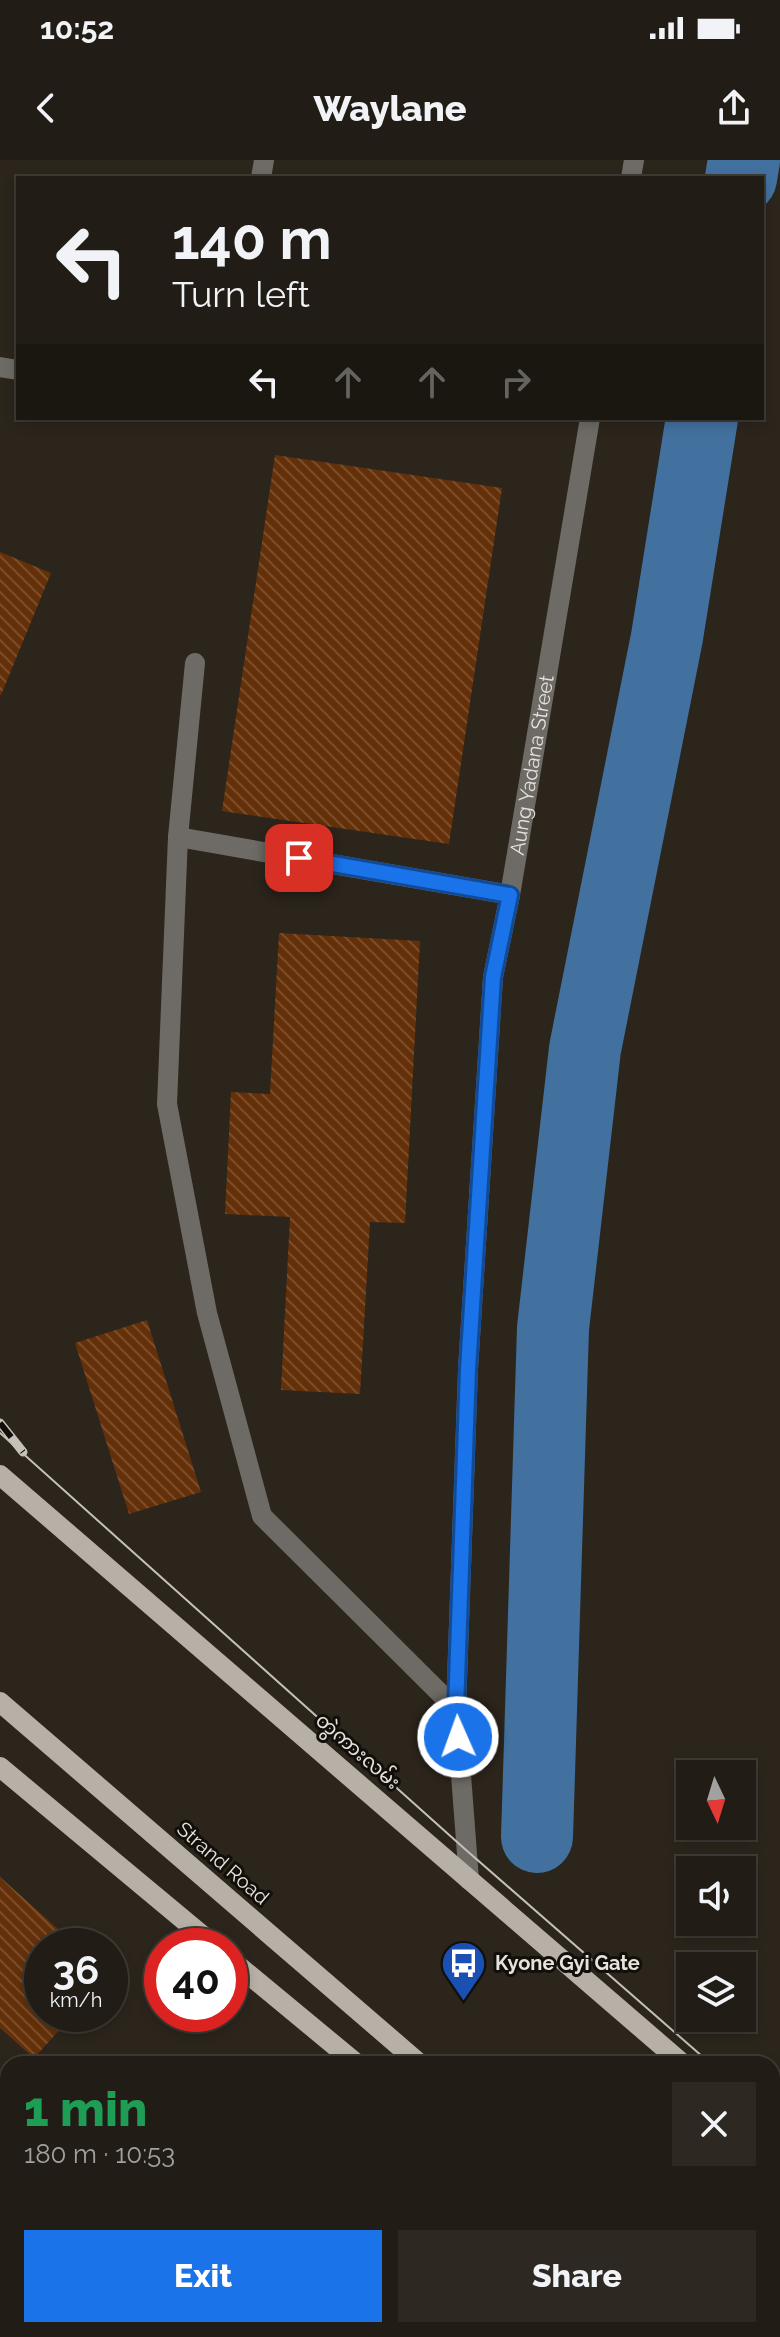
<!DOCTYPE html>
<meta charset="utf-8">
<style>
:root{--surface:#211c15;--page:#2d2922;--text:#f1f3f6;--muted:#a2a1a0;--line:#3e3a34;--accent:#1a73e8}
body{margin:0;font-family:Raleway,"Noto Sans Myanmar",sans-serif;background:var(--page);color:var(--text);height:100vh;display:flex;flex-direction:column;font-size:30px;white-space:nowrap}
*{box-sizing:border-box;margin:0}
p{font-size:26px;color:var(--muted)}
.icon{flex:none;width:44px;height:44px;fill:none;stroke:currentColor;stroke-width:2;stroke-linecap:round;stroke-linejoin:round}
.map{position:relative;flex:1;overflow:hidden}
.panel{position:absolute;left:0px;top:1896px;width:780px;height:282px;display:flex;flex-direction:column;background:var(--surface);border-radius:24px 24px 0 0;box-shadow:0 4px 12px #0003,0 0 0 2px var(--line)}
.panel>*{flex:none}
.top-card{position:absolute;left:16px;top:16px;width:748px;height:244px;border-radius:0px;box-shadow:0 4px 12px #0003,0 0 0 2px var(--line);background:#211c15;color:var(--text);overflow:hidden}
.needle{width:52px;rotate:176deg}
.tools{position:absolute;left:676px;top:1600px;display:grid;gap:16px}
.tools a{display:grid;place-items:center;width:80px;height:80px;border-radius:0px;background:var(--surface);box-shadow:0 4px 12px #0003,0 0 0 2px var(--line);font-size:40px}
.speed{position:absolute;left:24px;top:1768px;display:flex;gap:16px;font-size:40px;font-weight:700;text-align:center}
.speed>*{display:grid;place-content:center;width:104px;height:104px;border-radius:50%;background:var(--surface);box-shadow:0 4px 12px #0003,0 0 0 2px var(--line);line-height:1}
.speed small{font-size:20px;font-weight:400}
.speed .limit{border:12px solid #d22;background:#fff;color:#111}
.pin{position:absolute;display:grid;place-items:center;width:68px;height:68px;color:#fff;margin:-34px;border-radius:16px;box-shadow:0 4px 12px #0006}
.me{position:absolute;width:88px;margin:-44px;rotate:358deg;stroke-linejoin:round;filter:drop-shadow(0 0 6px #0008)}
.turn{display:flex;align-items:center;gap:28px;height:168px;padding:0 24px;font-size:36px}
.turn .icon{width:104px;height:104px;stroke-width:2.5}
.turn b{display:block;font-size:56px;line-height:68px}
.lanes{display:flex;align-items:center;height:76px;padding:0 24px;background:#0003;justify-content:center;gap:40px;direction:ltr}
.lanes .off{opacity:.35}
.round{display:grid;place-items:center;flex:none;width:84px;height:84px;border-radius:0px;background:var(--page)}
.headline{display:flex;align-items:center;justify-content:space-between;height:136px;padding:0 24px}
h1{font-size:48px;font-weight:800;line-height:60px;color:#1e9e55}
.cta{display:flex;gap:16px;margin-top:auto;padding:16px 24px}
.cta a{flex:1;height:92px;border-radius:0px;background:var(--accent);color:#fff;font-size:32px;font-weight:800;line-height:92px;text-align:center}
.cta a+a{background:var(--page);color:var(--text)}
.status{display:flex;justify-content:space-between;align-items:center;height:56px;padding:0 40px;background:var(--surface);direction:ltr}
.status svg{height:22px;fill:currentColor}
header{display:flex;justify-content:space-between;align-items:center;height:104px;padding:0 24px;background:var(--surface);font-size:36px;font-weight:800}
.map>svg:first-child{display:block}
</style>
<div class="status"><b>10:52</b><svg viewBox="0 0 49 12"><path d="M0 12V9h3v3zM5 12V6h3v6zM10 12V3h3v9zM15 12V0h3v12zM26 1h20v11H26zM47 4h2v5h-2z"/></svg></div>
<header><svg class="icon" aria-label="back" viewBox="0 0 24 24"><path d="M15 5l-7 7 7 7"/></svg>Waylane<svg class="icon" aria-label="share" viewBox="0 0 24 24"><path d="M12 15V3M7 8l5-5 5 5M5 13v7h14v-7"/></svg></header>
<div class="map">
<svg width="780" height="2177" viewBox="0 0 780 2177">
<defs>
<pattern id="building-back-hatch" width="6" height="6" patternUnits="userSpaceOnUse" patternTransform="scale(2)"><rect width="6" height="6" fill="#643009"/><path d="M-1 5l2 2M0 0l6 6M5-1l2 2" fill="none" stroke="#7a4e2c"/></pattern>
</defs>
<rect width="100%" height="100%" fill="#2c251c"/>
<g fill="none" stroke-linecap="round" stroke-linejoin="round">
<!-- river -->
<g stroke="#43719f" stroke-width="72">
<path d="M 741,18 L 744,0"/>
<path d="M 537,1677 L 553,1168 L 585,889 L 667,477 L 702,258"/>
<path d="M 411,2177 L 412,2170"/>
</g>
</g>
<!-- building -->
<g fill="url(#building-back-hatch)">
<path d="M 275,295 L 502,328 L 449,684 L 222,651 Z"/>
<path d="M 0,392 L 51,413 L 1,535 L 0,535 Z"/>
<path d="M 279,773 L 420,781 L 405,1063 L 370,1062 L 360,1234 L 281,1230 L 290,1057 L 225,1054 L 231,932 L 270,934 Z"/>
<path d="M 147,1160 L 201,1332 L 129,1354 L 75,1183 Z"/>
<path d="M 0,1717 L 77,1786 L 42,1786 L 42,1854 L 74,1854 L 34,1898 L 0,1868 Z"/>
</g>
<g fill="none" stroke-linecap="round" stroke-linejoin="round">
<!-- minor -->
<g stroke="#6e6b66" stroke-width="20">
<path d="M 261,18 L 264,0"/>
<path d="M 631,18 L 634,0"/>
<path d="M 0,207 L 18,210"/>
<path d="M 195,503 L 178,677 L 167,944 L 207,1153 L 262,1356 L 456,1549"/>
<path d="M 178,677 L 510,735"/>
<path id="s1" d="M 469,1720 L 456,1549 L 468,1209 L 493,817 L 510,735 L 590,258"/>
</g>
<!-- major -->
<g stroke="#b7b0a6" stroke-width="20">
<path d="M 0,1315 L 683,1904"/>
<path d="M 0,1542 L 420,1904"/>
<path d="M 0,1607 L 215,1786"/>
<path d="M 230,1799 L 357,1904"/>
<path d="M 772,1981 L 780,1988"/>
<path d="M 0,2016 L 8,2014"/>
<path d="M 663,2170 L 671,2177"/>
<path d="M 733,2170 L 741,2177"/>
<path d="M 509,2177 L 510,2170"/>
</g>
<!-- tram -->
<g stroke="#c5c1b9" stroke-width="2">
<path d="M 0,1273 L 466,1690 L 711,1904"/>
<path d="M 772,1957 L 780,1964"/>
</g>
<defs>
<path id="rail" d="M 0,1263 L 23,1292"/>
</defs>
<!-- rail casing -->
<use href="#rail" stroke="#c5c1b9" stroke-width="9"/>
<!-- rail -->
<use href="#rail" stroke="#120f0b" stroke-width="6" stroke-dasharray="18" stroke-linecap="butt"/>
</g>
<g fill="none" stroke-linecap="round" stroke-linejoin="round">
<defs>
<path id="route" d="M 299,698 L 510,735 L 493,817 L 468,1209 L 456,1549 L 458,1577"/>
</defs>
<!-- route casing -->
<use href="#route" stroke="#114b97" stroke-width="20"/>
<!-- route -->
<use href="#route" stroke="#1a73e8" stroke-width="14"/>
</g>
<!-- icons -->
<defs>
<symbol id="bus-pin" viewBox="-11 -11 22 30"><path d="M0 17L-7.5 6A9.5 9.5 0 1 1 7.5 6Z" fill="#1a4fb4" stroke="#120f0b"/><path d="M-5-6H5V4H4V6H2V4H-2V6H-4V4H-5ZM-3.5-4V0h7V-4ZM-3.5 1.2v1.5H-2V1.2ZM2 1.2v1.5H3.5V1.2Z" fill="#fff"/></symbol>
</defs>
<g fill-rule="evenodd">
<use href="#bus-pin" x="438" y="1778" width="51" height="69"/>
</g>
<g text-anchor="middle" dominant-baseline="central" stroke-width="6" stroke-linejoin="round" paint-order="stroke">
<!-- street labels -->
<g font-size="20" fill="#e7e3dc" stroke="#120f0b">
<text stroke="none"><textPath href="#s1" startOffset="1120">Aung Yadana Street</textPath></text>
<text transform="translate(358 1591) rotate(41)">တွဲကားလမ်း</text>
<text transform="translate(223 1703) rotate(41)">Strand Road</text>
</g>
<!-- poi labels -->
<g font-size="20" font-weight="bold" fill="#e7e3dc" stroke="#120f0b" text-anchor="start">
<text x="495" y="1803">Kyone Gyi Gate</text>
</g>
</g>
</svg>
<div class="tools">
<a><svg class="needle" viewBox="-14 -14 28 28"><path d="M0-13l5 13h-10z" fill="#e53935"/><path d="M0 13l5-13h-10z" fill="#a2a1a0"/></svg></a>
<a><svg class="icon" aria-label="sound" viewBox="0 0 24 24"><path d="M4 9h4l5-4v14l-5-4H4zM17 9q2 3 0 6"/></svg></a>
<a><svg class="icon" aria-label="layers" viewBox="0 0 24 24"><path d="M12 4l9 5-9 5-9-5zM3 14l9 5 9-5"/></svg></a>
</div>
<div class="speed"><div>36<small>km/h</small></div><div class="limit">40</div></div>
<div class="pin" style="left:299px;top:698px;background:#d93025"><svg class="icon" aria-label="arrive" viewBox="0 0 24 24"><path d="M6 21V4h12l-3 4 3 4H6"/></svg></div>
<svg class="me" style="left:458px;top:1577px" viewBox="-20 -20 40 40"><circle r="17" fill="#1a73e8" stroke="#fff" stroke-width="3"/><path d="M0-11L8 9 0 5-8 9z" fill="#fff"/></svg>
<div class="top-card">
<div class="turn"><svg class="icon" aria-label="left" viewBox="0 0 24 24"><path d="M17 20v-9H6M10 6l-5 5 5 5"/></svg><div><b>140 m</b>Turn left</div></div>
<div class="lanes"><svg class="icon" aria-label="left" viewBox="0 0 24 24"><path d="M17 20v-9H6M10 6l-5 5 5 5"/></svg><svg class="icon off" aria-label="ahead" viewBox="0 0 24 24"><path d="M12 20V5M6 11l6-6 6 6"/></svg><svg class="icon off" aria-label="ahead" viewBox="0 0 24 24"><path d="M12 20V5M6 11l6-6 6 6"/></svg><svg class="icon off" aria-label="right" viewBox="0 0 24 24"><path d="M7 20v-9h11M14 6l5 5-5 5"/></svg></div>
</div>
<section class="panel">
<div class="headline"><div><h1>1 min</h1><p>180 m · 10:53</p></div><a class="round"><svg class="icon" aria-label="close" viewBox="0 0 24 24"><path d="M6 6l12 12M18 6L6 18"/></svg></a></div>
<div class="cta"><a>Exit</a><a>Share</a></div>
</section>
</div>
